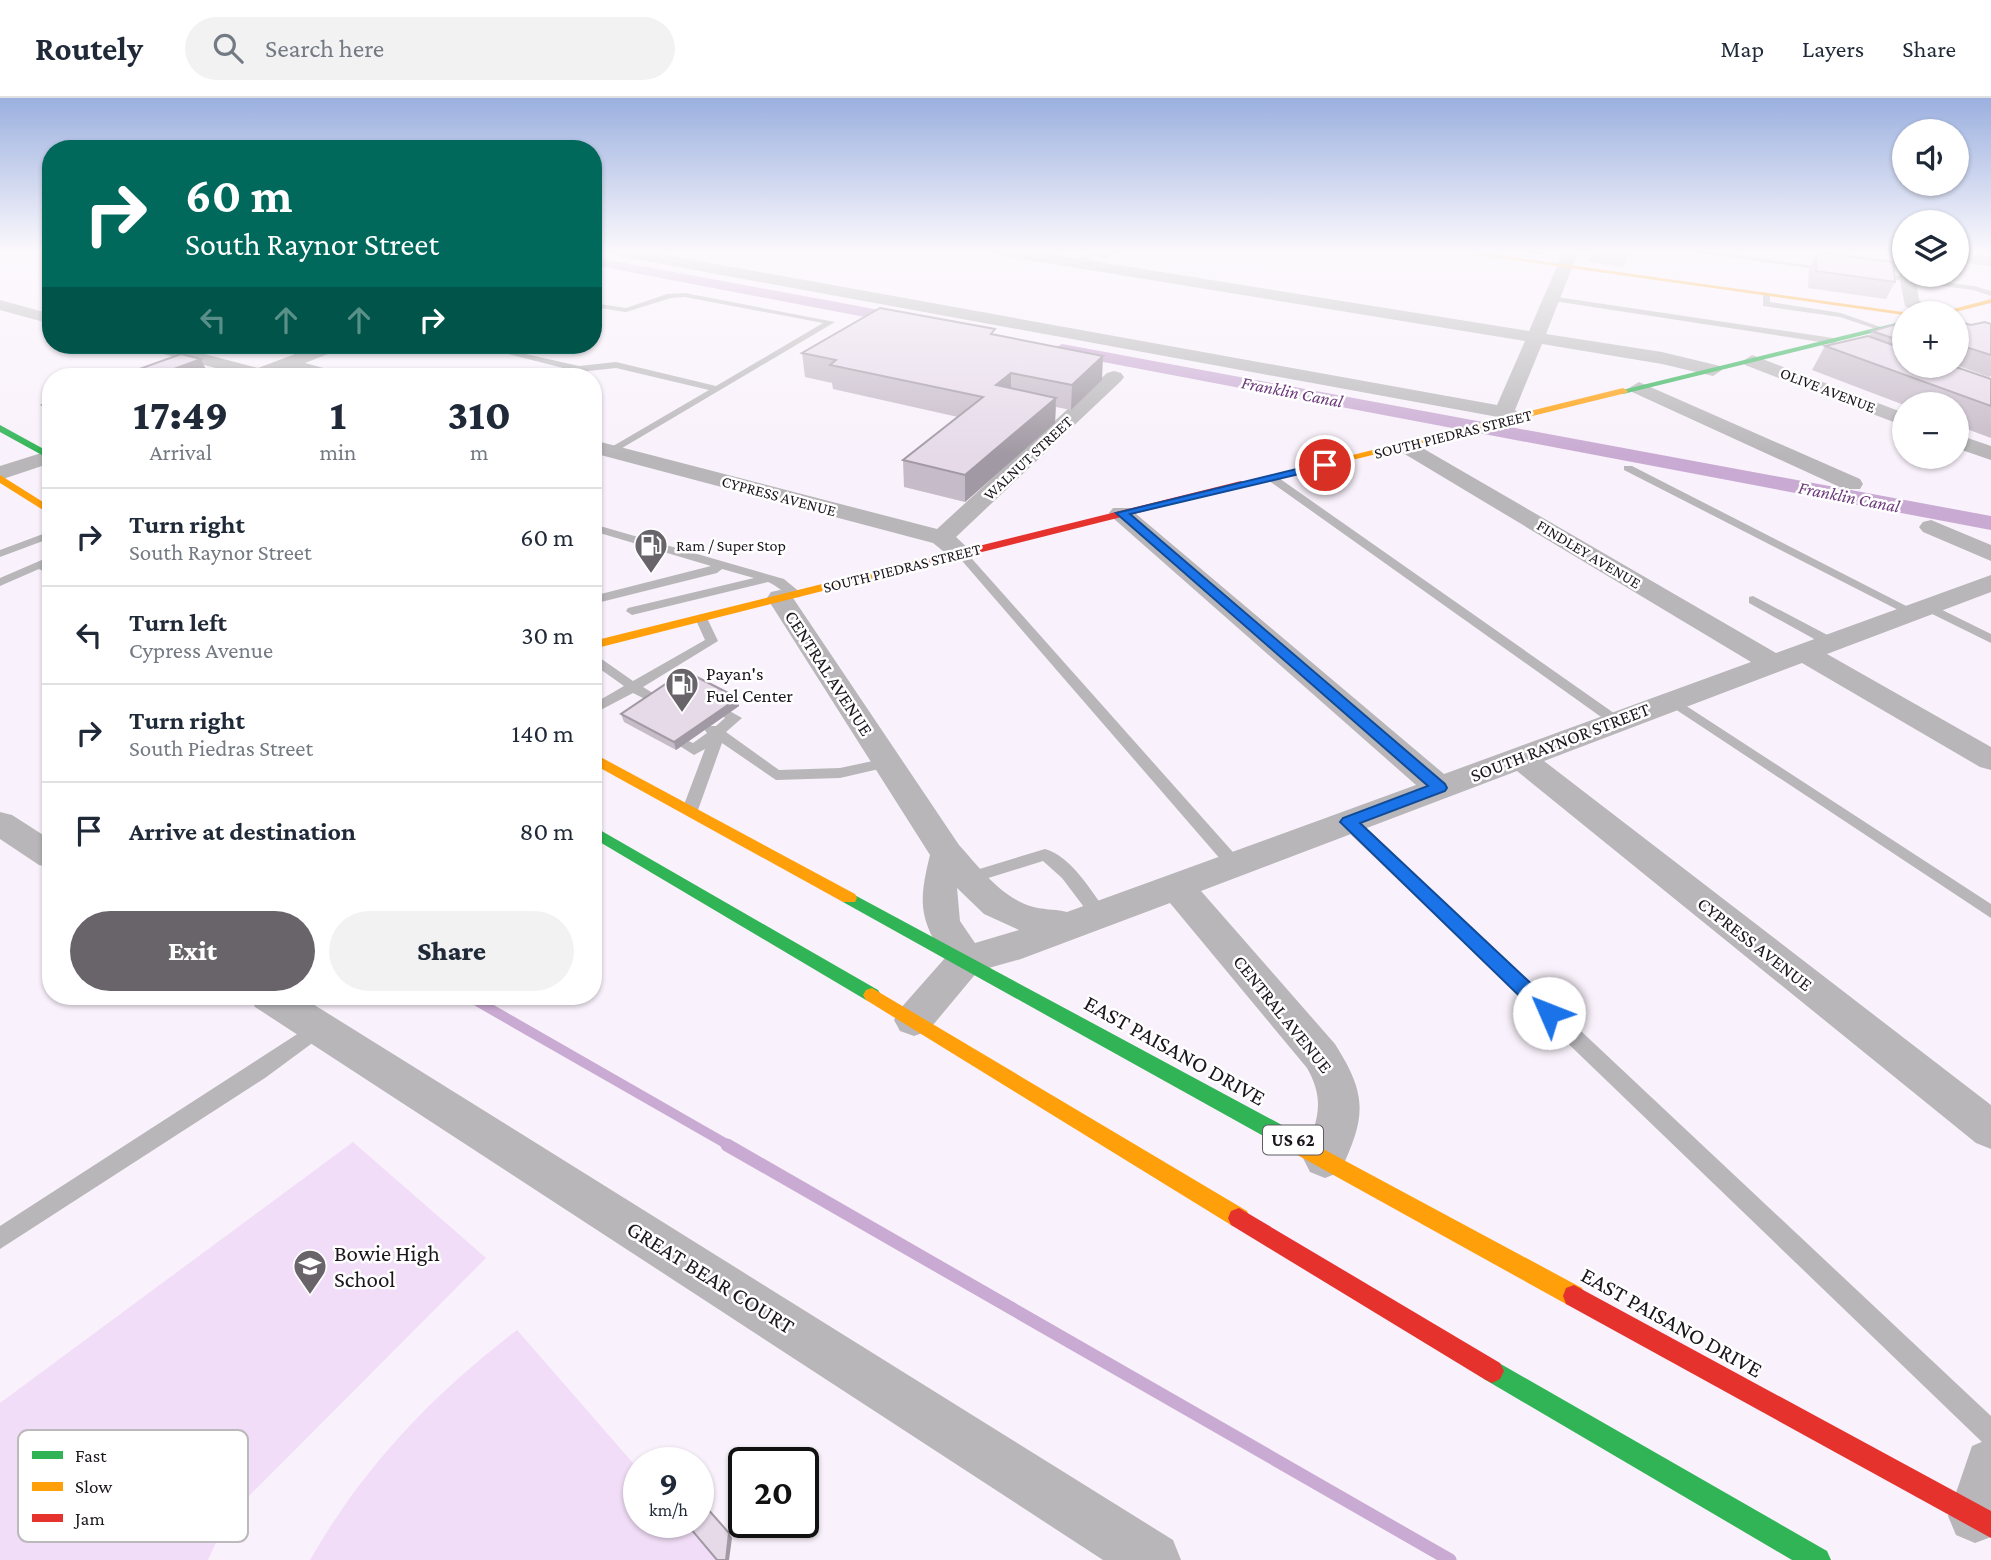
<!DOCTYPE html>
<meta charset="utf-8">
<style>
:root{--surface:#fff;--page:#f2f2f3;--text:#1f2937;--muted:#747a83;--line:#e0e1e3;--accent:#69636a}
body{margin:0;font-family:"Crimson Pro",serif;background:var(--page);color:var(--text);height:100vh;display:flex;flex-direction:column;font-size:26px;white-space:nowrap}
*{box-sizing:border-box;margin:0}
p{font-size:23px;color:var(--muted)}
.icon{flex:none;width:38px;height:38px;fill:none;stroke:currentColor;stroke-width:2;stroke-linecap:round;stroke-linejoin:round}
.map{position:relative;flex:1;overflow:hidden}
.side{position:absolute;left:42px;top:270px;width:560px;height:637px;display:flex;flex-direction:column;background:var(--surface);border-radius:28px;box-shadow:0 2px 5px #0004}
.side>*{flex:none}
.banner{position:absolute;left:42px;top:42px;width:560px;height:214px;border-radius:28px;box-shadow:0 2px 5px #0004;background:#00695c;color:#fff;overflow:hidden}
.controls{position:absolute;left:1892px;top:21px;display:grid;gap:14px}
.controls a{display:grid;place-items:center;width:77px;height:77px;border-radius:50%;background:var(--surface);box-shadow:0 2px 5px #0004;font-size:35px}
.speed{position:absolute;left:623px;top:1349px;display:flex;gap:14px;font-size:35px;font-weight:700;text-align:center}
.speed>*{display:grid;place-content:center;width:91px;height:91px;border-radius:50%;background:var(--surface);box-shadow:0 2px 5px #0004;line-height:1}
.speed small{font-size:18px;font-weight:400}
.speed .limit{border:4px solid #111;border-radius:10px;background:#fff;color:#111}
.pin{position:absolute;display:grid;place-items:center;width:60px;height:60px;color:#fff;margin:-30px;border:4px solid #fff;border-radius:50%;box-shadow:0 2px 7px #0007}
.me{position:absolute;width:77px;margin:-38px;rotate:314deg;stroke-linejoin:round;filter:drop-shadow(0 0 5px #0008)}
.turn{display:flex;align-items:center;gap:24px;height:147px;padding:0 28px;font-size:32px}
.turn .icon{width:91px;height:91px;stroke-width:2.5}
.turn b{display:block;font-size:49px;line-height:60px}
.lanes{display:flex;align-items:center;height:66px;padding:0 28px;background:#0003;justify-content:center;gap:35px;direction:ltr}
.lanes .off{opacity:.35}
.eta{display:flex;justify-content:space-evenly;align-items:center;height:119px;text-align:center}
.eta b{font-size:42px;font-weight:800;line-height:49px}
.action{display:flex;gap:14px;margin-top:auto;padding:14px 28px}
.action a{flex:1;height:80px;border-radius:42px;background:var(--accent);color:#fff;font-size:28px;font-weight:800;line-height:80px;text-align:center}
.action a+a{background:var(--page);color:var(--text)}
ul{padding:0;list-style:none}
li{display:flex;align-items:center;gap:21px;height:98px;padding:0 28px;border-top:2px solid var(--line)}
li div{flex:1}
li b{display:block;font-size:26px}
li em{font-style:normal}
header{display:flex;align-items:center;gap:42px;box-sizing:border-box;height:98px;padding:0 35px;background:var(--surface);border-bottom:2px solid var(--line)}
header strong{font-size:33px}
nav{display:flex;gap:38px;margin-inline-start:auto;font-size:24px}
.search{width:490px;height:63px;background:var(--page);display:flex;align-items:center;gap:18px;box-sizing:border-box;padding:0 24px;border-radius:38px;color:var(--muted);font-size:26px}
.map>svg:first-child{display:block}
</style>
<header>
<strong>Routely</strong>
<div class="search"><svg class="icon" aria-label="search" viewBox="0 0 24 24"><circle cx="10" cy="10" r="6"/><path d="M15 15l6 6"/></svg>Search here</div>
<nav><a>Map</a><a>Layers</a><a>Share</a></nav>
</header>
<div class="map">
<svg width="1991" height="1462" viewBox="0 0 1991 1462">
<rect width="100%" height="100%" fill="#f9f1fb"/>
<!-- green -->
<g fill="#f1ddf7">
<path d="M 353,1044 L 486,1160 L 227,1420 L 208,1462 L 0,1462 L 0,1305 Z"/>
<path d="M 517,1232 L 639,1372 L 639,1424 L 684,1425 L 716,1462 L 310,1462 C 364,1368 432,1297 517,1232 Z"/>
</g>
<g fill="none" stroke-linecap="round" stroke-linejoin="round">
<!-- stream-far1 -->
<path stroke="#c9aad2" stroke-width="10" d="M 468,898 L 730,1048"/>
<!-- stream -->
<path stroke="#c9aad2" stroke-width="13" d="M 727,1047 L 1450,1462"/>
<!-- canal -->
<g fill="#c9aad2" fill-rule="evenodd">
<path d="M 593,159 L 912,218 L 920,223 L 912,228 L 593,167 Z"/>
<path d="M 1062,246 L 1991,418 L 1991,432 L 1056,255 L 1053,251 Z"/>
</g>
<!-- lane -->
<g fill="#b8b6b9" fill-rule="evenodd">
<path d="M 1115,152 L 1125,152 L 1108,160 L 1092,158 L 1082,167 L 1075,165 L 1088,154 L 1107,156 Z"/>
<path d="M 1679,152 L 1700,152 L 1834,171 L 1830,173 Z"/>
<path d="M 1876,175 L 1974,188 L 1991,193 L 1991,198 L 1973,192 L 1873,179 Z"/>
<path d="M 1763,194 L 1770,196 L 1770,204 L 1841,215 L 1886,231 L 1882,233 L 1840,219 L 1763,208 Z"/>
<path d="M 685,195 L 835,224 L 612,356 L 607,353 L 608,351 L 709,292 L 616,270 L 579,274 L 472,247 L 486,247 L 579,268 L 616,264 L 716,288 L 823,225 L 685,199 L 671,200 L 626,214 L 593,209 L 593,205 L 626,210 L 667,196 Z"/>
<path d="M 1550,198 L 1833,240 L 1837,243 L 1833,246 L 1547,202 Z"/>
<path d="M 1624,368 L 1632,368 L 1918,514 L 1916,517 L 1908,517 L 1624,372 Z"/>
<path d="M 1268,378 L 1276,378 L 1621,620 L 1623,623 L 1621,626 L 1611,626 L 1268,382 Z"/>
<path d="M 593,426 L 784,481 L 802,496 L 800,499 C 788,501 779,488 768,484 L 632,517 L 626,513 L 628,510 L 754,480 L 722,471 L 717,475 L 593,506 L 593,498 L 711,468 L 593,433 Z"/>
<path d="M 51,433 L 51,440 L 0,459 L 0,452 Z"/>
<path d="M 961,452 L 965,453 L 1240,762 L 1242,766 L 1240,770 L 1228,770 L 957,457 L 957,453 Z"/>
<path d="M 51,458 L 51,466 L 48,467 L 51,468 L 51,477 L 39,471 L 0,488 L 0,480 Z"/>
<path d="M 1753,498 L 1835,541 L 1836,544 L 1835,547 L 1825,547 L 1749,505 L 1749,499 Z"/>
<path d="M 1926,504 L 1991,536 L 1991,545 L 1922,511 L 1920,508 Z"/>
<path d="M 701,516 L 707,520 L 718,543 L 643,589 L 661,600 L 659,603 L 649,603 L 633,595 L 593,616 L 593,606 L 624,588 L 593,566 L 593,555 L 633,583 L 705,542 L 695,520 Z"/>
<path d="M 1671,598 L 1991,806 L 1991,820 L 1666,605 L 1664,602 Z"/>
<path d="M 726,611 L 742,620 L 726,634 L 779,672 L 840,670 L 887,660 L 894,665 L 892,668 L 840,680 L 776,682 L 722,645 L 698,712 L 690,717 L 685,716 L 682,712 L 705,651 L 694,657 L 675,645 L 682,640 L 693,645 L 707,635 L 704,631 L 706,628 L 716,628 L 725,620 L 719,615 Z"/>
<path d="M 1348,719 L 1354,720 L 1991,1318 L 1991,1347 L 1982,1344 L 1342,728 L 1340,724 L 1342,720 Z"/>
<path d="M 1045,751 C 1072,759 1089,791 1105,811 L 1108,816 L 1105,821 L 1093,821 L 1062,780 L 1043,763 L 969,786 L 963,784 L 961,780 L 963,776 Z"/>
<path d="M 319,922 L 326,925 L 328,930 L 326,935 L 265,980 L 0,1151 L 0,1128 Z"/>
</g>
<!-- street -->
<g fill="#b8b6b9" fill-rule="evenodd">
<path d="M 606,152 L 638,152 L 1497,307 L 1525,243 L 997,157 L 990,152 L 1025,152 L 1529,233 L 1564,152 L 1579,152 L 1546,236 L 1662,254 L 1720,268 L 1722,272 L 1713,278 L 1662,266 L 1542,246 L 1515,312 L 1526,320 L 1523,324 L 1516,326 L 1498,319 L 613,157 Z"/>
<path d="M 1956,154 L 1991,158 L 1991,168 L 1956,164 Z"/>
<path d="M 1904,173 L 1904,177 L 1915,177 L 1919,202 L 1933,215 L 1915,215 L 1905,208 L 1899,177 Z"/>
<path d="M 0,202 L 51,216 L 51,226 L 0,212 Z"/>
<path d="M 141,247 L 170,247 L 258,270 L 319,247 L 344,247 L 341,251 L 305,265 L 338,274 L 340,278 L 310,278 L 287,272 L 271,278 L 246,278 L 144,251 Z"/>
<path d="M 1752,257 L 1904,315 L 1904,328 L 1745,267 L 1743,263 Z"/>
<path d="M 1114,273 L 1121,275 L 1124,279 L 1121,283 L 956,439 L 973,455 L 970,460 C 953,464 946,455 933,445 L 593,355 L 593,342 L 937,431 L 1107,275 Z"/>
<path d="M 1639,284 L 1860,381 L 1863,386 L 1860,391 L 1844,391 L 1632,294 L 1629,290 Z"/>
<path d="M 1956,336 L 1991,348 L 1991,362 L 1956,350 Z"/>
<path d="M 1405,342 L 1412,344 L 1776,555 L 1991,477 L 1991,494 L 1827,556 L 1991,649 L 1991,672 L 1980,669 L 1802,565 L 1544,663 L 1991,1007 L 1991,1051 L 1976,1045 L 1517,673 L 1201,793 L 1335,946 C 1368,998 1366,1019 1340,1074 L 1325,1080 L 1310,1074 L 1303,1060 C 1316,1025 1327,1005 1307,970 L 1170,805 L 1021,861 L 978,873 L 928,933 L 914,938 L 900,933 L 894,922 L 900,911 L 945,860 C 918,820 919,802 930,757 L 767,500 L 771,494 L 780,492 L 789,494 L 959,747 C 979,769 1000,798 1030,808 C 1042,812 1055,811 1067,814 L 1416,687 L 1113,420 L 1109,415 L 1113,410 L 1129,410 L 1444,676 L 1751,564 L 1398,352 L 1394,348 L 1398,344 ZM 957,790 L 984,816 L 1019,832 L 975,845 L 960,823 Z"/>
<path d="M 51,352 L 51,365 L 0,382 L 0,368 Z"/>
<path d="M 1931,422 L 1991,447 L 1991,463 L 1923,434 L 1919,429 L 1923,424 Z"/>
<path d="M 0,714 L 12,717 L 51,742 L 51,770 L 39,767 L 0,741 Z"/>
<path d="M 250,898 L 300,898 L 1173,1442 L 1181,1462 L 1103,1462 L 255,909 Z"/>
<path d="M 1991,1340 L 1991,1439 L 1975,1445 L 1956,1437 L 1948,1418 L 1972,1348 Z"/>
</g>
<!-- fast -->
<g fill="#30b455" fill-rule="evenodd">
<path d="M 1904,223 L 1904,227 L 1623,296 L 1618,293 Z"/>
<path d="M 0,327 L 51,355 L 51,362 L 0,334 Z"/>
<path d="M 593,728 L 878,892 L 881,897 L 878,902 L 872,904 L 866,902 L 593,740 Z"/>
<path d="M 849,794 L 1306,1040 L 1309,1047 L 1306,1054 L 1299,1056 L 1292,1054 L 843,804 L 841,800 L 843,796 Z"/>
<path d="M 1492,1261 L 1827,1453 L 1831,1462 L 1792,1462 L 1484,1281 L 1480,1273 L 1484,1265 Z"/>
</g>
<!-- slow -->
<g fill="#ff9f0a" fill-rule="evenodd">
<path d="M 1442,152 L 1462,152 L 1910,215 L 1904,217 Z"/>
<path d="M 1991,201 L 1991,205 L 1951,215 L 1938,215 Z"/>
<path d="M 1623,290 L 1628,293 L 1626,295 L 1241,389 L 1236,386 Z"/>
<path d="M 0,377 L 51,409 L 51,417 L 0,385 Z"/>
<path d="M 926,460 L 930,462 L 930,466 L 593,551 L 593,543 Z"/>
<path d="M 593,655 L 855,796 L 857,800 L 855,804 L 843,804 L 593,666 Z"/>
<path d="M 872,890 L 1247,1113 L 1250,1120 L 1247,1127 L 1239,1130 L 1231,1127 L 866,902 L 863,897 L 866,892 Z"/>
<path d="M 1299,1038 L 1582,1190 L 1585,1198 L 1582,1206 L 1574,1209 L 1566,1206 L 1292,1054 L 1289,1047 L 1292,1040 Z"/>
</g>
<!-- jam -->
<g fill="#e5322d" fill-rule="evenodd">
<path d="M 1241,383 L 1246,386 L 1245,388 L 926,468 L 920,464 L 922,462 Z"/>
<path d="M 1239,1110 L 1500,1265 L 1504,1273 L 1500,1281 L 1492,1285 L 1484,1281 L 1231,1127 L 1228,1120 L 1231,1113 Z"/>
<path d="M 1574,1187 L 1991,1413 L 1991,1440 L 1566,1206 L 1563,1198 L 1566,1190 Z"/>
</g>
</g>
<!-- wall -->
<g fill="#c6bbc8">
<path d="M 1509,152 L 1546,152 L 1545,157 Z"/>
<path d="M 1592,152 L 1630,152 L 1623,169 L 1588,164 Z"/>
<path d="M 1962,152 L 1991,152 L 1991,156 Z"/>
<path d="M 1817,154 L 1895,184 L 1886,201 L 1808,190 L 1809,170 Z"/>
<path d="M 1956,223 L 1971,227 L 1991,226 L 1991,278 L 1989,279 L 1956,267 Z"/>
<path d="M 1904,224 L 1904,268 L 1991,281 L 1991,340 L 1956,327 L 1956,306 L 1904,307 L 1812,272 L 1825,248 L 1869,239 L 1872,233 Z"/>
<path d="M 995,237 L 1102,282 L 1071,312 L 1056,309 L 1055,325 L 965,404 L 904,389 L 903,362 L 958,319 L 833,291 L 832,285 L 805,279 L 802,255 Z"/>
<path d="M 51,303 L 51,321 L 42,307 Z"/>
<path d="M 738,600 L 739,608 L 676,652 L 624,624 L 621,616 Z"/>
</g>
<!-- shaded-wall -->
<g fill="#a199a3">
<path d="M 1103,258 L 1102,282 L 1071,312 L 1072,287 Z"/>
<path d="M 201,261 L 209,278 L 155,278 Z"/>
<path d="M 1011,275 L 1011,299 L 996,287 Z"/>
<path d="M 1056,300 L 1055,325 L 965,404 L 965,377 Z"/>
<path d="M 738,600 L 739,608 L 676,652 L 674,644 Z"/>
<path d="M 729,1435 L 732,1440 L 729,1462 L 726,1462 Z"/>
</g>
<!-- building -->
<g fill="#e6dae9" stroke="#a199a3" stroke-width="2">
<path d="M 1592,152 L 1629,152 L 1627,158 Z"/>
<path d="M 1817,154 L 1893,164 L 1895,184 L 1816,173 Z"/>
<path d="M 880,210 L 995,231 L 991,236 L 1103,258 L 1072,287 L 1011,275 L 996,287 L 1056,300 L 965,377 L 903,362 L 983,299 L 830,267 L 836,262 L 802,255 Z"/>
<path d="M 1956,223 L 1971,227 L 1985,224 L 1991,226 L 1991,257 L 1956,246 Z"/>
<path d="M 1904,224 L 1904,244 L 1872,233 Z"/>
<path d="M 1868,238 L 1904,251 L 1904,268 L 1953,268 L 1991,281 L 1991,308 L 1825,248 Z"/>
<path d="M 181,256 L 201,261 L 155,278 L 120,278 Z"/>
<path d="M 51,303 L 51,312 L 42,307 Z"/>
<path d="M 685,573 L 738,600 L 674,644 L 621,616 Z"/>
<path d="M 698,1400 L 729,1435 L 726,1462 L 717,1462 L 685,1424 L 698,1424 Z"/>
</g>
<!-- sky -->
<linearGradient id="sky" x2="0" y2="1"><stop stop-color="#9bb0df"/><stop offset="0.43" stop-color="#fcf9fd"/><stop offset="1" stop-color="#fcf9fd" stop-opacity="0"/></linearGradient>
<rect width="1991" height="357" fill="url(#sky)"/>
<!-- route -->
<path fill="#1a73e8" stroke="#114b97" stroke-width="2" d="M 1325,364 L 1330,367 L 1329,369 L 1130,416 L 1445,686 L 1447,690 L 1445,693 L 1360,725 L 1556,909 L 1558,915 L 1556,920 L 1549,922 L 1542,920 L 1340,724 L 1343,720 L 1428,688 L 1116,415 Z"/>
<!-- icons -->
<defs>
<symbol id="fuel-pin" viewBox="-11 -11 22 30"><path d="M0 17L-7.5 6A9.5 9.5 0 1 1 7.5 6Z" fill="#69636a" stroke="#fff"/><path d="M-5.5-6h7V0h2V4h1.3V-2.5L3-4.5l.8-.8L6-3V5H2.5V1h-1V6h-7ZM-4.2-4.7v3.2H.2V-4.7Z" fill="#fff"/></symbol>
<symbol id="school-pin" viewBox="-11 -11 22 30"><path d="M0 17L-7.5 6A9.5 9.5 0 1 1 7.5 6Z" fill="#69636a" stroke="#fff"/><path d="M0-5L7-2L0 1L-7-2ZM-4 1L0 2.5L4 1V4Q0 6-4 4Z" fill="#fff"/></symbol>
</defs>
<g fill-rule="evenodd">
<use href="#fuel-pin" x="632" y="428" width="38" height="52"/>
<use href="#fuel-pin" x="663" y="567" width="38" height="52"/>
<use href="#school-pin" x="291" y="1149" width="38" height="52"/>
</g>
<g text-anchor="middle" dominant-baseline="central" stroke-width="5" stroke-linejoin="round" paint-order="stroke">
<!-- far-street labels -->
<g font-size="16" fill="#1b161c" stroke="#fff">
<text transform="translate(1828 292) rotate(21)">OLIVE AVENUE</text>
<text transform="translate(1453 336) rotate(-14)">SOUTH PIEDRAS STREET</text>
<text transform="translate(1028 360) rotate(-43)">WALNUT STREET</text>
<text transform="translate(779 398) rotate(15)">CYPRESS AVENUE</text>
<text transform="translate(1589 456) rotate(31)">FINDLEY AVENUE</text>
<text transform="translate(902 470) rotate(-14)">SOUTH PIEDRAS STREET</text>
</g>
<!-- far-poi labels -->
<g font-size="16" fill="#1b161c" stroke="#fff" text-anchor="start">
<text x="676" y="447">Ram / Super Stop</text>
</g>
<!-- far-water labels -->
<g font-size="18" font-style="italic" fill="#6c387b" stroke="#fff">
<text transform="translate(1292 294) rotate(11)">Franklin Canal</text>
<text transform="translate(1849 399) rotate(11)">Franklin Canal</text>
</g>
<!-- shield labels -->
<rect fill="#fff" stroke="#5f5c60" stroke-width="2" x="1263" y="1027.5" width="60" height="29" rx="5"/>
<g font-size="18" font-weight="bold" fill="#1b161c">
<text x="1293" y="1042">US 62</text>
</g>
<!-- poi labels -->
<g font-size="19" fill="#1b161c" stroke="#fff" text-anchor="start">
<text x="706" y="575">Payan's<tspan x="706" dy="22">Fuel Center</tspan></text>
</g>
<!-- street labels -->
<g font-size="19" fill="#1b161c" stroke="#fff">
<text transform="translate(829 575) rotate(57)">CENTRAL AVENUE</text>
<text transform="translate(1560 644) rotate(-21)">SOUTH RAYNOR STREET</text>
<text transform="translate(1755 846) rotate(38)">CYPRESS AVENUE</text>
<text transform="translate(1283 916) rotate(51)">CENTRAL AVENUE</text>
</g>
<!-- near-street labels -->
<g font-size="23" fill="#1b161c" stroke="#fff">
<text transform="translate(1175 952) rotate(29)">EAST PAISANO DRIVE</text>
<text transform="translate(711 1179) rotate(32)">GREAT BEAR COURT</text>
<text transform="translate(1672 1224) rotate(29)">EAST PAISANO DRIVE</text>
</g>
<!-- near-poi labels -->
<g font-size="23" fill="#1b161c" stroke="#fff" text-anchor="start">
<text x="334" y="1155">Bowie High<tspan x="334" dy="26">School</tspan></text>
</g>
</g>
<!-- legend -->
<rect x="18" y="1332" width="230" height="112" rx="10" fill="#fff" stroke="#bbb9bb" stroke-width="2"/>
<rect x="32" y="1353" width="31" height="8" fill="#30b455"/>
<rect x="32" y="1384" width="31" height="9" fill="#ff9f0a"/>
<rect x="32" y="1416" width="31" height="8" fill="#e5322d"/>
<g font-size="19" fill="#1b161c">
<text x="75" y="1364">Fast</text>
<text x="75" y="1395">Slow</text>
<text x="75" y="1427">Jam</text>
</g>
</svg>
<div class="controls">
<a><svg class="icon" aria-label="sound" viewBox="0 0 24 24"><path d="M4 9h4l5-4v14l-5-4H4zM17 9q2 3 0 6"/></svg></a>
<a><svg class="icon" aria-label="layers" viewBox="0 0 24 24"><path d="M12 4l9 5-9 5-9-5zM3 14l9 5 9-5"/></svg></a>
<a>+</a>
<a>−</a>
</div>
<div class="speed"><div>9<small>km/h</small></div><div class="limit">20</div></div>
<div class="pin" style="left:1325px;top:367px;background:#d93025"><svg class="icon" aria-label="arrive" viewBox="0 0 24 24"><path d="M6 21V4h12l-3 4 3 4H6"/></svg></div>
<svg class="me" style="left:1549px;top:915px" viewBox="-20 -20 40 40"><circle r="19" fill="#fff"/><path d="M0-13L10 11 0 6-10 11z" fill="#1a73e8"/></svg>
<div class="banner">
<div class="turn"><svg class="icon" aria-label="right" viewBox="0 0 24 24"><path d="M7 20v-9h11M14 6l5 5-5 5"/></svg><div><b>60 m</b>South Raynor Street</div></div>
<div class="lanes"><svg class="icon off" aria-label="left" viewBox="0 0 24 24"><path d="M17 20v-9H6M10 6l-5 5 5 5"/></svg><svg class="icon off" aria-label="ahead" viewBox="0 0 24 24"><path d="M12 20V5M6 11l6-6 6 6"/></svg><svg class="icon off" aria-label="ahead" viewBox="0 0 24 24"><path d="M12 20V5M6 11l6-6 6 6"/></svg><svg class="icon" aria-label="right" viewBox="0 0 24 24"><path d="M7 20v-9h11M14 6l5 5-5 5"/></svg></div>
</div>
<section class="side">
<div class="eta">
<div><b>17:49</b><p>Arrival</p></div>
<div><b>1</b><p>min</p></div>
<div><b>310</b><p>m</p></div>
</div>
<ul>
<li><svg class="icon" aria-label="right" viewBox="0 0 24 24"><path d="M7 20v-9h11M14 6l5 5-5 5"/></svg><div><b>Turn right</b><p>South Raynor Street</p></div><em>60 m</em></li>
<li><svg class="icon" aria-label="left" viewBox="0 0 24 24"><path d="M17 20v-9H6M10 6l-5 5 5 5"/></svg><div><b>Turn left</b><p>Cypress Avenue</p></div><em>30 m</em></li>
<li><svg class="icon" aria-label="right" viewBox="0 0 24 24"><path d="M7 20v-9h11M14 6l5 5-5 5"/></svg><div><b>Turn right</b><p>South Piedras Street</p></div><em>140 m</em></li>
<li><svg class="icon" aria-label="arrive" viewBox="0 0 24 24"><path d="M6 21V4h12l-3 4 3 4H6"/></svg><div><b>Arrive at destination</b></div><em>80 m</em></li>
</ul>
<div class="action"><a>Exit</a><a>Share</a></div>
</section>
</div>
